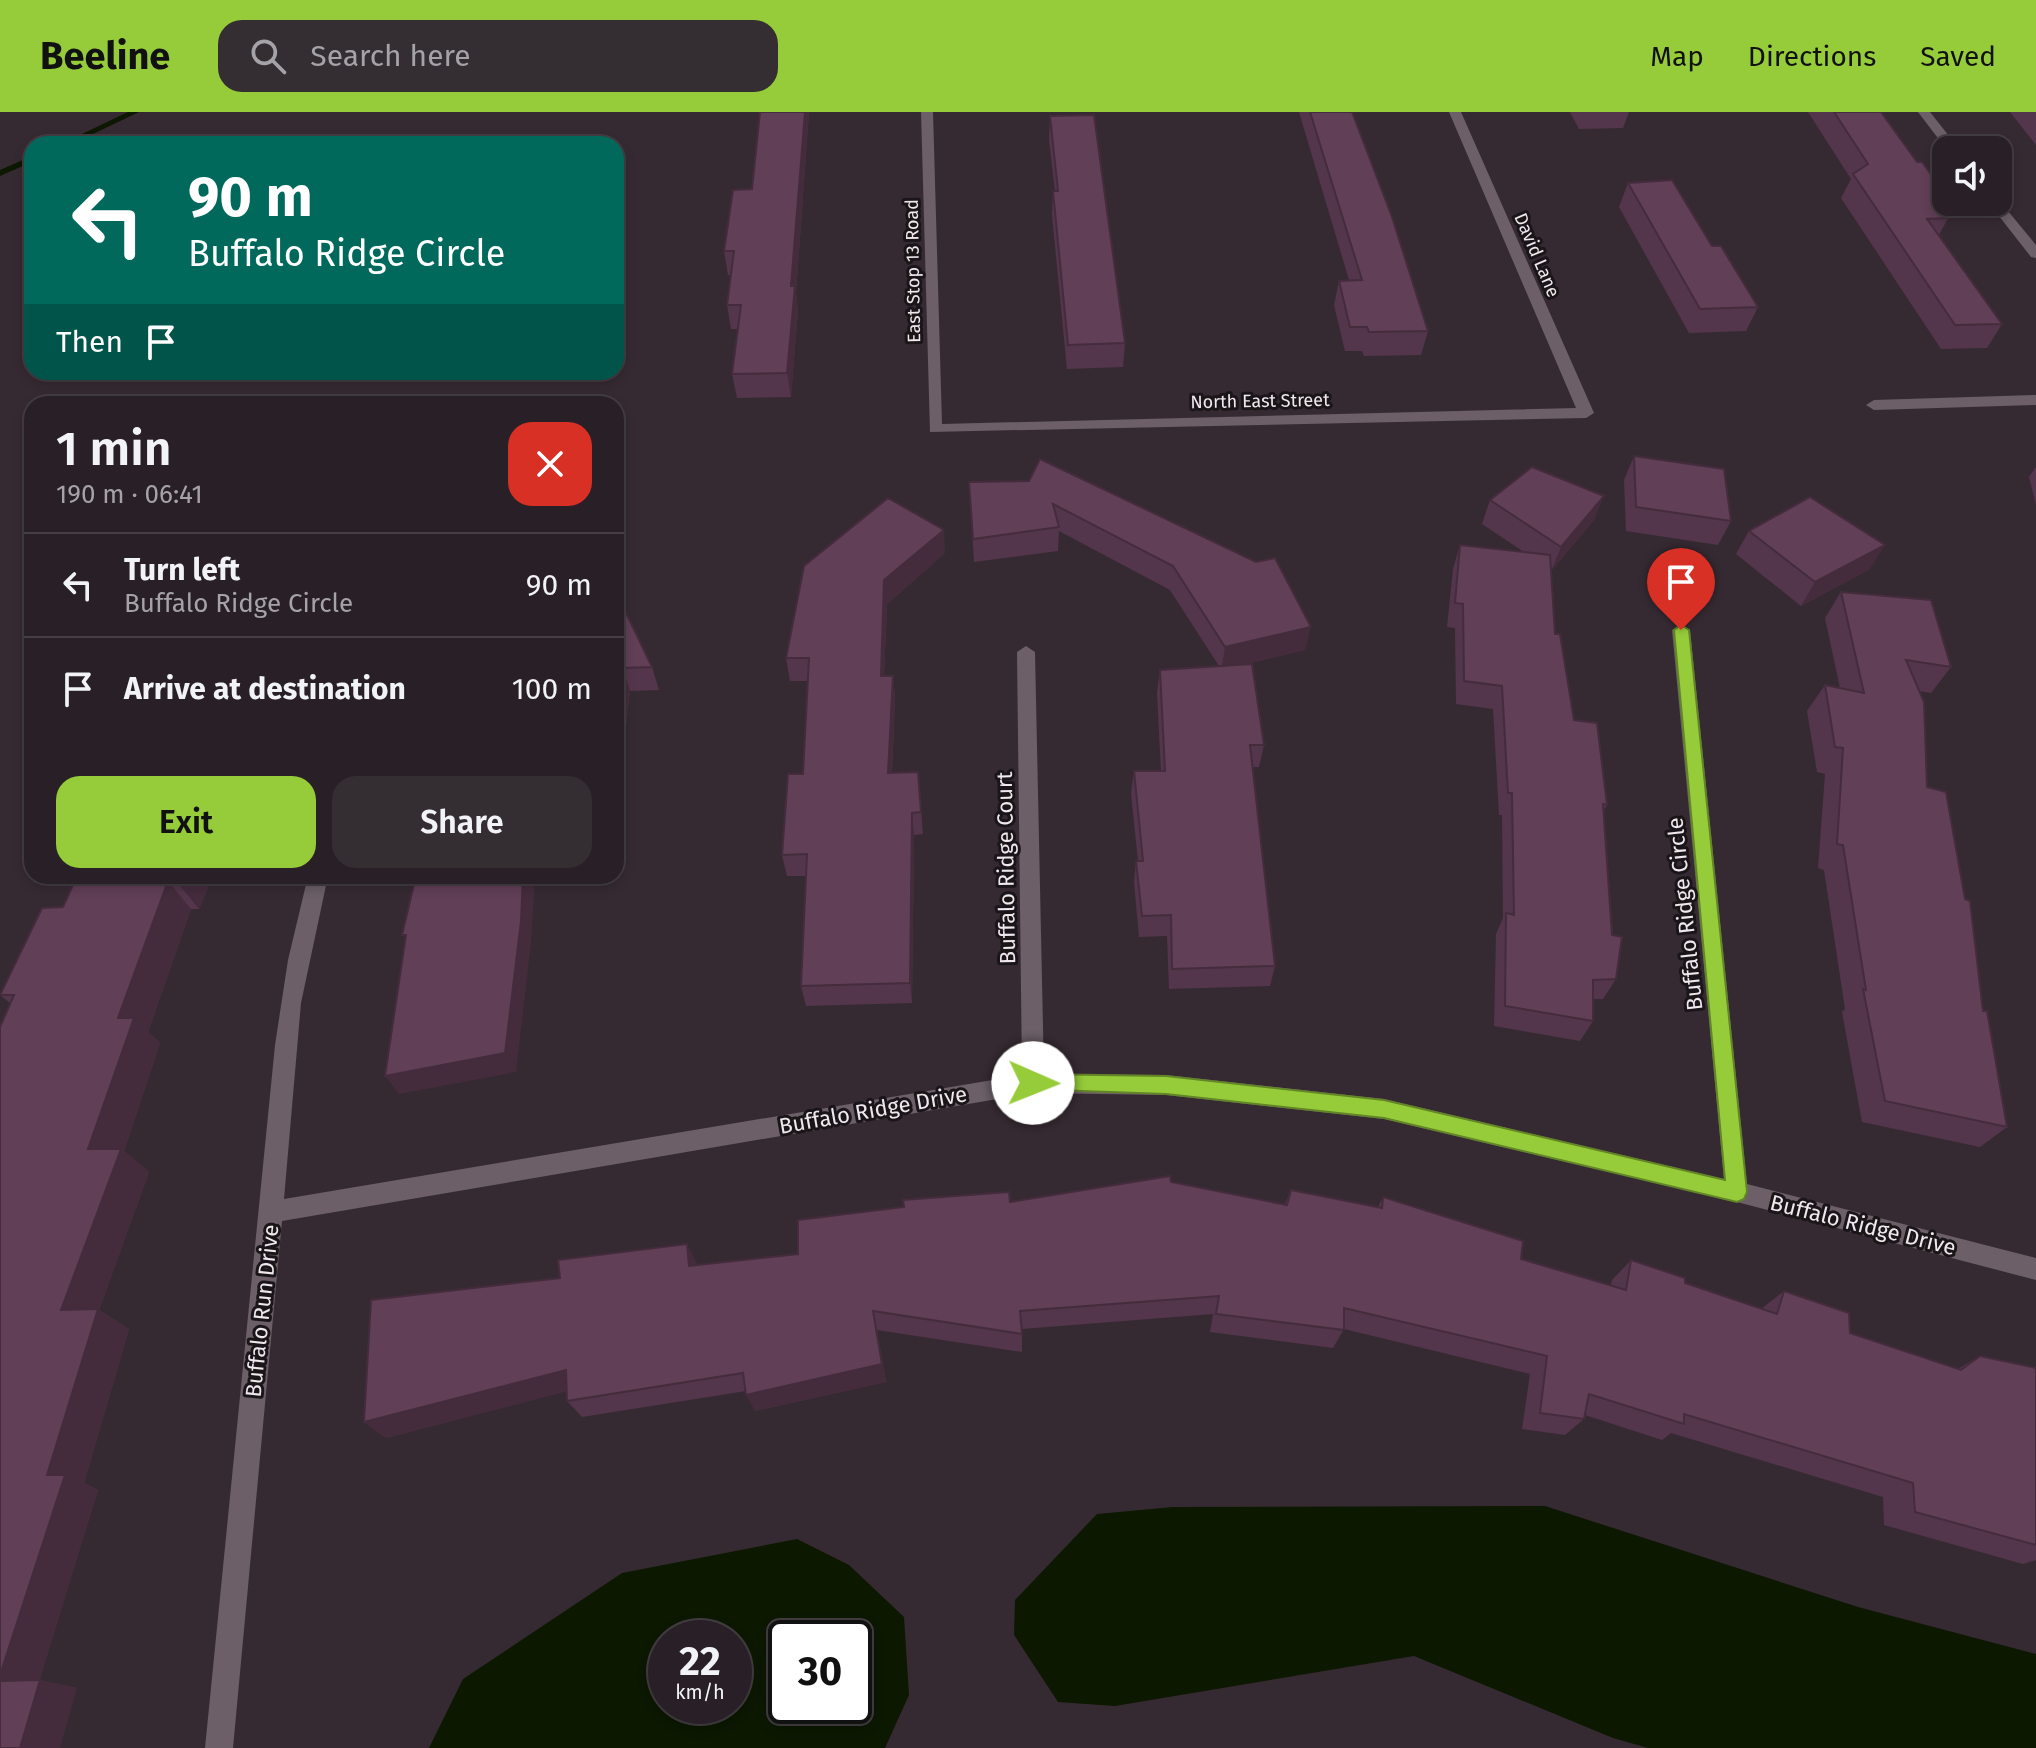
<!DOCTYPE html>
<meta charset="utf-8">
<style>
:root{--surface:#282026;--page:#342d32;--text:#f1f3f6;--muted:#a5a3a7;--line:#443e43;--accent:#96cc3a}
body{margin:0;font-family:"Fira Sans",sans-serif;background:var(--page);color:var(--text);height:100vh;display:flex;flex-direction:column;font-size:30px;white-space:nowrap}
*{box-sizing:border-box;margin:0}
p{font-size:26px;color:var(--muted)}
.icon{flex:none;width:44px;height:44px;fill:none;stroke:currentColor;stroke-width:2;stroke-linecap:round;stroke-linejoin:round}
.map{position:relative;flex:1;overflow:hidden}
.side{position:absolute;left:24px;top:284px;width:600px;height:488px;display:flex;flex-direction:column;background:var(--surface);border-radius:24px;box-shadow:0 4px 12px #0003,0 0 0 2px var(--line)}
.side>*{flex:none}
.banner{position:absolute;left:24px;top:24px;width:600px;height:244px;border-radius:24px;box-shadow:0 4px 12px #0003,0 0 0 2px var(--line);background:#00695c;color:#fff;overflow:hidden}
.fabs{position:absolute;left:1932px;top:24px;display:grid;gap:16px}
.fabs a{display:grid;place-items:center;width:80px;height:80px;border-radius:16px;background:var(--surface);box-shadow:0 4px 12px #0003,0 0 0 2px var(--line);font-size:40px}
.speed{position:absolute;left:648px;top:1508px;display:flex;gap:16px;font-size:40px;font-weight:700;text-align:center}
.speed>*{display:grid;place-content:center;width:104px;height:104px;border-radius:50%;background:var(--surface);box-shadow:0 4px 12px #0003,0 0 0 2px var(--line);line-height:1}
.speed small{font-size:20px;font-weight:400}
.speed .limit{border:4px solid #111;border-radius:12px;background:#fff;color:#111}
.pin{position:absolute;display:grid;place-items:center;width:68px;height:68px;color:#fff;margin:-82px -34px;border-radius:50% 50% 50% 0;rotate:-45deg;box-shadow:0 0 8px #0007}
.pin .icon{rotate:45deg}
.me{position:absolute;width:88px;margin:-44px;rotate:91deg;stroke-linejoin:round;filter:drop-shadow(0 0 6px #0008)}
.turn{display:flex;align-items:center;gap:28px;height:168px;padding:0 32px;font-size:36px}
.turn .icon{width:104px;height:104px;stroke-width:2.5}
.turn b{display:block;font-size:56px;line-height:68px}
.then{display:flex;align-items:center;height:76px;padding:0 32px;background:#0003;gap:16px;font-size:30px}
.round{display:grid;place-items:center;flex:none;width:84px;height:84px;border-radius:24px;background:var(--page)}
.overview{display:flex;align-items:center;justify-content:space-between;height:136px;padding:0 32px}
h1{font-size:48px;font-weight:600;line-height:60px}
.button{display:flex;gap:16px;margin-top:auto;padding:16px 32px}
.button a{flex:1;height:92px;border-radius:24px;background:var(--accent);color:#111;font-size:32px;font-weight:600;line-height:92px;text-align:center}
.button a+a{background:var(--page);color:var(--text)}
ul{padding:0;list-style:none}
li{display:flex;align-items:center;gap:24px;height:104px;padding:0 32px;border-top:2px solid var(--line)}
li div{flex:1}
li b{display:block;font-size:30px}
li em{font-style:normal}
header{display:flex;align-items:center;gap:48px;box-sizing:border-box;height:112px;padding:0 40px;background:var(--accent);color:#111}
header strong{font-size:38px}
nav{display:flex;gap:44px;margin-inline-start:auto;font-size:28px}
.search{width:560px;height:72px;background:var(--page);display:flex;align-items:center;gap:20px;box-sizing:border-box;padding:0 28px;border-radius:24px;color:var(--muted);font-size:30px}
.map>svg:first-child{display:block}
</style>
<header>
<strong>Beeline</strong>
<div class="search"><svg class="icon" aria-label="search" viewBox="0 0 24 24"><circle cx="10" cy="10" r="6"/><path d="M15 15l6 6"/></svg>Search here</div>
<nav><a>Map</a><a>Directions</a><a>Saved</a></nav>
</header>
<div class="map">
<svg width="2036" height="1636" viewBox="0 0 2036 1636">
<rect width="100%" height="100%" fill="#362a32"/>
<!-- water -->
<g fill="#0c1800" fill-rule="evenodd">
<path d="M 1545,1394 L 1858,1495 L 2036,1542 L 2036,1636 L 1648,1636 L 1613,1626 L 1414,1544 L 1115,1594 L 1058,1590 L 1014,1523 L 1015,1488 L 1097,1402 L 1173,1395 Z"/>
<path d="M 797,1427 L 849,1453 L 904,1505 L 909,1583 L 885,1636 L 429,1636 L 463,1567 L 622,1461 ZM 666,1526 L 734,1526 L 734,1594 L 666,1594 ZM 786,1526 L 854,1526 L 854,1594 L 786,1594 Z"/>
</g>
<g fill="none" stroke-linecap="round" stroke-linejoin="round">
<!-- stream -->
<g fill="#0c1800" fill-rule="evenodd">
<path d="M 128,0 L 139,0 L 72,32 L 61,32 Z"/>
<path d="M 32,44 L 32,50 L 0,64 L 0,58 Z"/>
</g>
<!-- minor -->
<g fill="#6c5f67" fill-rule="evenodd">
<path d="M 921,0 L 933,0 L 942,312 L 1576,296 L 1449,0 L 1461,0 L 1594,301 L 1586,306 L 930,320 Z"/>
<path d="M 1918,0 L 1930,0 L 1960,38 L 1947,38 Z"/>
<path d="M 1998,87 L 2036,133 L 2036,146 L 2031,145 L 1988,90 L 1998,90 Z"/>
<path d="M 2036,283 L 2036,293 L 1874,298 L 1866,293 L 1874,288 Z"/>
<path d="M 1681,512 L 1690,518 L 1747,1072 L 2036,1146 L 2036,1168 L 1737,1090 L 1384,1007 L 1166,983 L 1033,981 L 282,1109 L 233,1636 L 205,1636 L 275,933 L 288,848 L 308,764 L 328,764 L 301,891 L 284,1087 L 1022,963 L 1017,540 L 1026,534 L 1035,540 L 1044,962 L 1166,963 L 1384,987 L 1724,1067 L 1672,518 Z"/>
</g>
</g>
<!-- wall -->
<g fill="#53364b">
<path d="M 760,0 L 809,0 L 796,181 L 798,198 L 791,285 L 737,286 L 732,262 L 738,217 L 731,217 L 727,193 L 731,163 L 728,163 L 724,139 L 752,77 Z"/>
<path d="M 1299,0 L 1352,0 L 1428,219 L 1421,243 L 1364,244 L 1362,239 L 1345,239 L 1334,193 L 1339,169 L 1349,168 Z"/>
<path d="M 1570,0 L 1629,0 L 1623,16 L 1579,17 Z"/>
<path d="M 1808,0 L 1881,0 L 1917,50 L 1946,83 L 1946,90 L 1947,90 L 1942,98 L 1948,106 L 1939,123 L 2002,212 L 1987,236 L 1941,237 L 1841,86 L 1851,67 Z"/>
<path d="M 2010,0 L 2036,0 L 2036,33 Z"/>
<path d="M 1050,4 L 1125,231 L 1123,255 L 1067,257 L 1052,103 L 1053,79 L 1055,79 L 1049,28 Z"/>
<path d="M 1628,71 L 1712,134 L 1758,195 L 1746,219 L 1689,221 L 1619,95 Z"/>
<path d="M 1634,344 L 1731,409 L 1718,433 L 1626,419 L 1624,368 Z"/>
<path d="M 1040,347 L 1305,538 L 1242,553 L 1264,633 L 1259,655 L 1252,655 L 1275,854 L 1270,874 L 1169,877 L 1167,824 L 1139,825 L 1134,770 L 1136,749 L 1138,749 L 1131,681 L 1134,659 L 1161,659 L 1157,581 L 1160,558 L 1219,554 L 1170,478 L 1059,419 L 1058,439 L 974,450 L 969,370 L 1029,369 Z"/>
<path d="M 2036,355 L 2036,393 L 2029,365 Z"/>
<path d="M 1490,388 L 1594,408 L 1551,459 L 1555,522 L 1574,608 L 1607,693 L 1604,698 L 1616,867 L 1603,887 L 1593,887 L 1593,909 L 1580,929 L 1494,914 L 1496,822 L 1503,806 L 1502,703 L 1499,703 L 1493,597 L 1456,592 L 1455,516 L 1447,515 L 1453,457 L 1460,433 L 1524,440 L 1482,412 Z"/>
<path d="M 1749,419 L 1870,457 L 1801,494 L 1736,442 Z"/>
<path d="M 945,441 L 887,492 L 884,564 L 893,564 L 895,586 L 892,661 L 918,660 L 923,722 L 914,723 L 912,891 L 806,894 L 801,874 L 806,764 L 787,764 L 782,743 L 803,662 L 808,569 L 790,569 L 786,546 Z"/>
<path d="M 616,480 L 652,555 L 659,578 L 630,579 L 624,631 L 616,631 Z"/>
<path d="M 1841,480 L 1951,555 L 1931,581 L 1919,579 L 1927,675 L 1983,899 L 2007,1015 L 1980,1035 L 1862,1010 L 1842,900 L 1845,897 L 1824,758 L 1818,756 L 1825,662 L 1817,660 L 1807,599 L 1825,573 L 1840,576 L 1825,506 Z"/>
<path d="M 77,764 L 213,764 L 199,797 L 191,797 L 148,920 L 160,931 L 124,1039 L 149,1060 L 99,1198 L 129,1217 L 84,1371 L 98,1378 L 39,1568 L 77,1576 L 0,1636 L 10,891 L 0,883 L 63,795 Z"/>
<path d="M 1171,1070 L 1285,1092 L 1291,1078 L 1378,1095 L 1383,1085 L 1521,1147 L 1611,1173 L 1612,1168 L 1631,1148 L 1685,1171 L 1761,1197 L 1784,1179 L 1850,1221 L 1958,1257 L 1980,1244 L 2036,1256 L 2036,1448 L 2023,1452 L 1884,1413 L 1883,1385 L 1671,1321 L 1662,1328 L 1585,1303 L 1584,1307 L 1565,1323 L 1522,1317 L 1530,1262 L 1344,1217 L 1333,1236 L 1210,1220 L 1213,1202 L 1022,1217 L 1022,1240 L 877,1218 L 886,1270 L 755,1299 L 746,1279 L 582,1305 L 567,1289 L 567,1279 L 386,1326 L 364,1310 L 698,1153 L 798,1142 L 1010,1090 Z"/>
</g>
<!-- shaded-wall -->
<g fill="#442c3d">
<path d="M 805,0 L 809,0 L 796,181 L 798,198 L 791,285 L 787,261 L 791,174 Z"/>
<path d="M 1604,384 L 1594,408 L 1551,459 L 1561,435 Z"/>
<path d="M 944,418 L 945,441 L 887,492 L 883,587 L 881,564 L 884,468 Z"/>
<path d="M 1885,433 L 1870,457 L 1801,494 L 1815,470 Z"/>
<path d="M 1311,515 L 1305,538 L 1221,558 L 1225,535 Z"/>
<path d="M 623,556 L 630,579 L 624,631 L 616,608 Z"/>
<path d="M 893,564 L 895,586 L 891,683 L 888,661 Z"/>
<path d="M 912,701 L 914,723 L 912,891 L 910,871 Z"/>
<path d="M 178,764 L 213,764 L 199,797 L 176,769 Z"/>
<path d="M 523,764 L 535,764 L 531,830 L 516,960 L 399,982 L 385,964 Z"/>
<path d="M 168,769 L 191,797 L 148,920 L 160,931 L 124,1039 L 149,1060 L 99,1198 L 129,1217 L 84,1371 L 98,1378 L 37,1577 L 0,1569 L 0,1563 L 47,1363 L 61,1198 L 88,1037 L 118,906 Z"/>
<path d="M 687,1132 L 697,1152 L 699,1174 L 689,1154 Z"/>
<path d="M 873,1199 L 877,1218 L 886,1270 L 755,1299 L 746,1283 Z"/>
<path d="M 566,1258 L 580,1276 L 386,1326 L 364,1310 Z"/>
<path d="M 40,1568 L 77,1576 L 60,1636 L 20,1636 Z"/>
</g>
<!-- building -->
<g fill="#613f57" stroke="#442c3d" stroke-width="2">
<path d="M 760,0 L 805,0 L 791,174 L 795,174 L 787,261 L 732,262 L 741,193 L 727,193 L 734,139 L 724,139 L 733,78 L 752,77 Z"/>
<path d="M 1310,0 L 1352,0 L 1392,105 L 1428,219 L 1369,220 L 1367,215 L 1350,215 L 1339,169 L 1362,168 Z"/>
<path d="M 1834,0 L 1881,0 L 1917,50 L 1922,50 L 1946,83 L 1946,87 L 1934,87 L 1948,106 L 1927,107 L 2002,212 L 1955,213 L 1853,62 L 1868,52 Z"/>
<path d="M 1094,3 L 1125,231 L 1068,233 L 1053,79 L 1058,79 L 1050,4 Z"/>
<path d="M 1672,68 L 1712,134 L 1721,134 L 1758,195 L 1700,197 L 1628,71 Z"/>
<path d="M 1634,344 L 1724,357 L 1731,409 L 1636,395 Z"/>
<path d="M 1040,347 L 1256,450 L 1275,446 L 1311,515 L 1225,535 L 1173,454 L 1053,392 L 1059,415 L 973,427 L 969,370 L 1029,369 Z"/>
<path d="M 1532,355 L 1604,384 L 1561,435 L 1490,388 Z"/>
<path d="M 1810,385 L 1885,433 L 1815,470 L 1749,419 Z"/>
<path d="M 888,386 L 944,418 L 884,468 L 881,564 L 893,564 L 888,661 L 918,660 L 921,700 L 912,701 L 910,871 L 801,874 L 807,742 L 782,743 L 788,662 L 803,662 L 809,546 L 786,546 L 804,454 Z"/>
<path d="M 1460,433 L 1550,443 L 1555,522 L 1560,522 L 1574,608 L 1597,611 L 1607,693 L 1603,692 L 1612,823 L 1622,825 L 1616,867 L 1593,868 L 1593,909 L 1505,894 L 1506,801 L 1514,803 L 1512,681 L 1508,681 L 1502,574 L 1464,569 L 1463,492 L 1455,491 Z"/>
<path d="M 616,480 L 652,555 L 623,556 L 616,608 Z"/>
<path d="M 1841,480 L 1931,488 L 1951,555 L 1906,548 L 1924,590 L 1927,675 L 1946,680 L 1965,787 L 1970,789 L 1983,899 L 1987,899 L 2007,1015 L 1885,989 L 1863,877 L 1866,878 L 1843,733 L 1837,732 L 1843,636 L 1835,635 L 1825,573 L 1864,581 Z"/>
<path d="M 1252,552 L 1264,633 L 1250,633 L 1275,854 L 1172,857 L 1171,803 L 1142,804 L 1136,749 L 1143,749 L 1134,659 L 1165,659 L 1160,558 Z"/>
<path d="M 77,764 L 178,764 L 176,769 L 168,769 L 118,906 L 134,906 L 88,1037 L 121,1037 L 61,1198 L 98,1197 L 47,1363 L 65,1363 L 0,1563 L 0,915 L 14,883 L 0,883 L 42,796 L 63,795 Z"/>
<path d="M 416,764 L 523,764 L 521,809 L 505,941 L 385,964 L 406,823 L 402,823 Z"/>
<path d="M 1170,1064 L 1171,1070 L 1287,1093 L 1291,1078 L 1382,1096 L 1383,1085 L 1523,1129 L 1521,1147 L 1626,1178 L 1631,1148 L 1685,1166 L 1685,1171 L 1777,1202 L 1784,1179 L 1849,1201 L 1850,1221 L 1961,1258 L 1980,1244 L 2036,1256 L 2036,1433 L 1915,1400 L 1913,1371 L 1684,1302 L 1684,1312 L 1589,1282 L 1584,1307 L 1540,1301 L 1547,1244 L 1344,1196 L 1344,1218 L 1216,1202 L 1219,1184 L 1020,1199 L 1022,1222 L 873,1199 L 882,1252 L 746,1283 L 743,1261 L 567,1289 L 566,1258 L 364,1310 L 371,1188 L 560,1166 L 558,1148 L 687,1132 L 689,1154 L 798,1142 L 798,1108 L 904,1095 L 903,1088 L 1009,1080 L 1010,1090 Z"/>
<path d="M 40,1568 L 20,1636 L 0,1636 L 0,1569 Z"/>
</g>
<!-- route -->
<path fill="#96cc3a" stroke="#628526" stroke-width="2" d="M 1681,513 L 1689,518 L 1747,1080 L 1744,1087 L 1737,1090 L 1384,1006 L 1166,982 L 1026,977 L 1023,971 L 1026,964 L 1033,962 L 1166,964 L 1384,988 L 1725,1068 L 1674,518 Z"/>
<g text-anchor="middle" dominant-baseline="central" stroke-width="6" stroke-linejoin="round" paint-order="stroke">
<!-- far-street labels -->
<g font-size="18" fill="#f0e8ed" stroke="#1a1518">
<text transform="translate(1537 143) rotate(67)">David Lane</text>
<text transform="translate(913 159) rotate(-91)">East Stop 13 Road</text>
<text transform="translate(1260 289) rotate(-1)">North East Street</text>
</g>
<!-- street labels -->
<g font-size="22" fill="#f0e8ed" stroke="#1a1518">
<text transform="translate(1006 756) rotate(-91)">Buffalo Ridge Court</text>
<text transform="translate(1685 802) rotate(-96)">Buffalo Ridge Circle</text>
<text transform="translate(873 998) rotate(-10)">Buffalo Ridge Drive</text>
<text transform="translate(1863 1113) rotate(14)">Buffalo Ridge Drive</text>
<text transform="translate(262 1199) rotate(-84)">Buffalo Run Drive</text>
</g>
</g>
</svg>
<div class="fabs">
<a><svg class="icon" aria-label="sound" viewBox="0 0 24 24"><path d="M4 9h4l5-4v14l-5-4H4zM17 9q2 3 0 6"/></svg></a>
</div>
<div class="speed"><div>22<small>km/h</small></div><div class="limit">30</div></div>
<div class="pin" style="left:1681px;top:518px;background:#d93025"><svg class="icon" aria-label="arrive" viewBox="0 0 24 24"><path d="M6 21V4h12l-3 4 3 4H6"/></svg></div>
<svg class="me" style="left:1033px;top:971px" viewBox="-20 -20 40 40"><circle r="19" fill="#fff"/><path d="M0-13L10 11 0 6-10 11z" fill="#96cc3a"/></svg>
<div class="banner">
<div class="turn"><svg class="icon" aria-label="left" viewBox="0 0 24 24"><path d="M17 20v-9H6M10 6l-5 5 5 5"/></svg><div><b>90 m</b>Buffalo Ridge Circle</div></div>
<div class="then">Then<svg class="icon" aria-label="arrive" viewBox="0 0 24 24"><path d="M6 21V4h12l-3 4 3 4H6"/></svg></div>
</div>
<section class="side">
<div class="overview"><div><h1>1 min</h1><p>190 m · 06:41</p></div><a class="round" style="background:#d93025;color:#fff"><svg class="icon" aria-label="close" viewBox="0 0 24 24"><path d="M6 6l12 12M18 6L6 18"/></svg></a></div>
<ul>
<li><svg class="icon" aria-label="left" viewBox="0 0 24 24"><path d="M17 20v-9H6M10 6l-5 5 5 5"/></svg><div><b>Turn left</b><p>Buffalo Ridge Circle</p></div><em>90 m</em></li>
<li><svg class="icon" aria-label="arrive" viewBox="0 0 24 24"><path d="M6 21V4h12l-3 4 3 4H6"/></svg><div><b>Arrive at destination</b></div><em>100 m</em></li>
</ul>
<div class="button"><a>Exit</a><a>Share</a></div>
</section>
</div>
